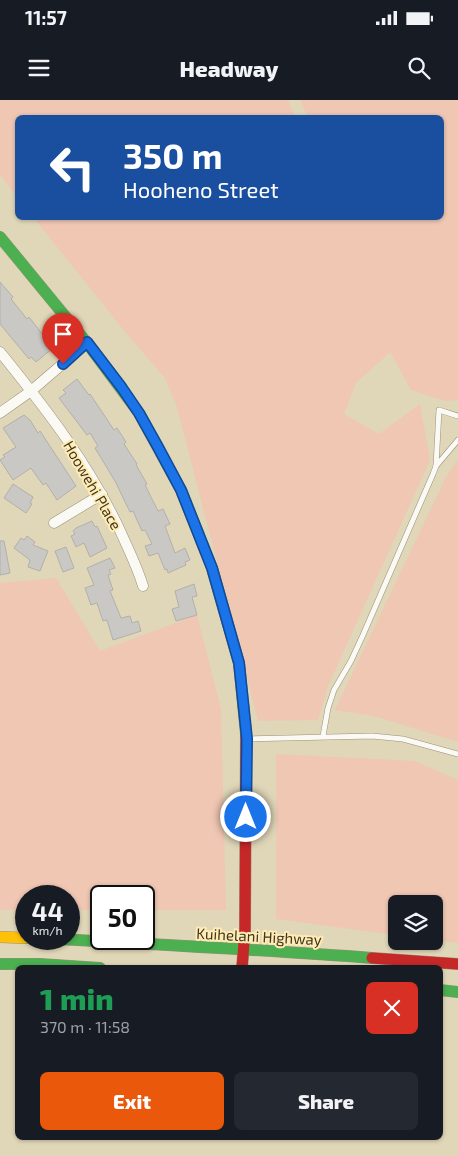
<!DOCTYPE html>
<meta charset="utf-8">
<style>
:root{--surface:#171b24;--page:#242831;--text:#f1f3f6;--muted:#9ea1a6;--accent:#ea580c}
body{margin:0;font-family:"Exo 2",sans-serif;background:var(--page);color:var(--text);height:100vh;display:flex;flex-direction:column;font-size:19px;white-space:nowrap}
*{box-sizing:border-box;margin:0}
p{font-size:16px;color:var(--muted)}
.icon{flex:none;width:28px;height:28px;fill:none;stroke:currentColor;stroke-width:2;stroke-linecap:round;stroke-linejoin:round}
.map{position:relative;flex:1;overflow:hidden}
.panel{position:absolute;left:15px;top:865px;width:428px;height:175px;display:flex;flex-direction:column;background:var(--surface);border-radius:8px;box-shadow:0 1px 4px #0004}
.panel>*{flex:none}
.guide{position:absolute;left:15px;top:15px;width:429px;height:105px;border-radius:8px;box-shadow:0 1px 4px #0004;background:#1a4fa0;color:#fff;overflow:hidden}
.tools{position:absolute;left:388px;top:795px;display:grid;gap:10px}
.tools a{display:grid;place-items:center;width:55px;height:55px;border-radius:8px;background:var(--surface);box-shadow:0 1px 4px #0004;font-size:25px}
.speed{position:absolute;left:15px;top:785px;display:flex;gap:10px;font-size:25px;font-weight:700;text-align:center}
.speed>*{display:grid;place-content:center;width:65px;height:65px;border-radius:50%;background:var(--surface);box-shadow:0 1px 4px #0004;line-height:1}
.speed small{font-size:12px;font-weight:400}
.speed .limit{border:2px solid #111;border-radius:8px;background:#fff;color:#111}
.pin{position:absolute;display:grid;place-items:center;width:42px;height:42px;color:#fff;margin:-51px -21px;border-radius:50% 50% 50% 0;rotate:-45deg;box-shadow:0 0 5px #0007}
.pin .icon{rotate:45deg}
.me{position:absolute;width:55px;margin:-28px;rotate:0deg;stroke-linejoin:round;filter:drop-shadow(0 0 4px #0008)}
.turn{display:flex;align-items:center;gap:18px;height:105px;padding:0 25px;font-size:22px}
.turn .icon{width:65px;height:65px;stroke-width:2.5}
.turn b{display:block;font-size:35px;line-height:42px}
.round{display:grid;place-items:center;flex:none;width:52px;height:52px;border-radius:8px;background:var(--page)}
.headline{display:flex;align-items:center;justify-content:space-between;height:85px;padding:0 25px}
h1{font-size:30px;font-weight:800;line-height:38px;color:#1e9e55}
.primary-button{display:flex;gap:10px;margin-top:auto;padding:10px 25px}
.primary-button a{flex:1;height:58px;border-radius:8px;background:var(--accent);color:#fff;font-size:20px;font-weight:800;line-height:58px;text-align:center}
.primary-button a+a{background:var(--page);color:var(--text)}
.status{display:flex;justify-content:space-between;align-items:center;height:35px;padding:0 25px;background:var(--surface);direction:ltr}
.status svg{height:14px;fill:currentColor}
header{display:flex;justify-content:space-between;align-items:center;height:65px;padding:0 25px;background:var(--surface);font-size:22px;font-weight:800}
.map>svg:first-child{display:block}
</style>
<div class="status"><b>11:57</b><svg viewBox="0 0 49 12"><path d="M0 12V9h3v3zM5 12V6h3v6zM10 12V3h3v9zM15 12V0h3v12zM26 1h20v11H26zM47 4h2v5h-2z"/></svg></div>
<header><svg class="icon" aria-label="menu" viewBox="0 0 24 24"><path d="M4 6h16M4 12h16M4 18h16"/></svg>Headway<svg class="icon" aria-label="search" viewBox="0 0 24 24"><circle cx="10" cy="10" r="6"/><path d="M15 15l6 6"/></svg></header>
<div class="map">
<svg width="458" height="1056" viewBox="0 0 458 1056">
<rect width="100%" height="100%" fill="#e0d6b8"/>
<!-- green -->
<g fill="#efc7b3">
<path d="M 0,0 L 288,0 L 295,17 L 18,18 L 17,97 L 0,74 Z"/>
<path d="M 300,0 L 458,0 L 458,300 L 445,301 L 411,290 L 390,252 L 356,283 L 344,314 L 379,334 L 420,304 L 430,360 L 328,586 L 318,620 L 258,621 L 177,307 L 165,278 L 126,233 L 34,118 L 441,118 L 441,18 L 308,17 Z"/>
<path d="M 458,360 L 458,642 L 374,616 L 335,610 L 446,377 Z"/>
<path d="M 56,478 L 100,551 L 197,515 L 221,609 L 226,810 L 144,810 L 144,796 L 101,796 L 101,810 L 69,810 L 69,796 L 26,796 L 26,810 L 0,810 L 0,483 Z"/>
<path d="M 276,654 L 415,661 L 458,680 L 458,843 L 434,840 L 434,804 L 396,804 L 396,835 L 276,819 Z"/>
</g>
<!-- building -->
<g fill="#c9c8c4" stroke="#b1b0ab">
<path d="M 0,182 L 13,197 L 11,199 L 27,219 L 29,217 L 53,248 L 36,262 L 31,257 L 29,259 L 0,224 Z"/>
<path d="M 77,279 L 89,295 L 90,294 L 114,330 L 117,328 L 126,342 L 124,344 L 137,364 L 136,365 L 147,384 L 145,385 L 158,411 L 163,409 L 170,424 L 165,426 L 175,453 L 185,448 L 190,460 L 185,462 L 186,465 L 168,473 L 167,469 L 165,470 L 158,453 L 149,456 L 145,446 L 152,444 L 145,430 L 142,431 L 133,411 L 130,412 L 115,381 L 95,348 L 98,346 L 90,333 L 87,335 L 59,298 L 66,293 L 63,290 Z"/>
<path d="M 24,315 L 30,320 L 38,333 L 40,331 L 76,386 L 57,400 L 46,383 L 43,385 L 31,368 L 13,380 L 0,360 L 5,357 L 3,355 L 16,347 L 3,328 Z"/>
<path d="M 13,384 L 33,397 L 30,403 L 32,404 L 26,413 L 4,398 Z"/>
<path d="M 92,421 L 95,427 L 97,426 L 107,448 L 90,457 L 84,443 L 76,447 L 71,436 L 75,434 L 73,431 L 76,428 Z"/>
<path d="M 27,436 L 35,442 L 33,445 L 48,451 L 40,471 L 28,467 L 30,460 L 14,448 L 21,438 L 24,440 Z"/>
<path d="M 0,441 L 4,441 L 10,473 L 0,475 Z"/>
<path d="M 66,447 L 74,468 L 63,472 L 55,451 Z"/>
<path d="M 110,458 L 115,468 L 109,470 L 111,474 L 108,475 L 113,490 L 110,491 L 121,518 L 130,516 L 132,523 L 138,521 L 141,531 L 113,540 L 107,520 L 103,521 L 97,503 L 91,505 L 85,488 L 94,485 L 87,468 Z"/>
<path d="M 194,484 L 197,496 L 192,497 L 197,515 L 176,521 L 172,509 L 179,507 L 175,491 Z"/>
</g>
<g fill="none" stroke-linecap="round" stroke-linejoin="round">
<defs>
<g id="lane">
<path d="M 436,366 L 458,340"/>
<path d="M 323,636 L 328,608 L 334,590 L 351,561 L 363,535 L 433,374 L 436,366 L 439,310 L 458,316"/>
<path d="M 247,639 L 372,636 L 403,639 L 458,654"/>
</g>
<g id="street">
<path d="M 0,252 C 47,310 92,368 123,437 C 130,453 138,469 143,486"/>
<path d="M 0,313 L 31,291 L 87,243"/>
<path d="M 54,423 L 102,394"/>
</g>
<g id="fast">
<path d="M 0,137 L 87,243 L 139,313 L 181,390 L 212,468 L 239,563 L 246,634"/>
<path d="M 59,839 C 164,845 268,850 372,858"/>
<path d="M 0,864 L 40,864 L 100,868"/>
<path d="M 440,890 L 458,892"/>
</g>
<path id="slow" d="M 0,837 L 26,838"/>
<g id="jam">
<path d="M 372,858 L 458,864"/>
<path d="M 242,868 L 245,830 L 246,634"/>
</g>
</defs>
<!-- lane casing -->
<use href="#lane" stroke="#99917a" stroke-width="6"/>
<!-- street casing -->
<use href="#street" stroke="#99917a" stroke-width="11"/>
<!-- fast casing -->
<use href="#fast" stroke="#99917a" stroke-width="12"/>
<!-- slow casing -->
<use href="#slow" stroke="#99917a" stroke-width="12"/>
<!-- jam casing -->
<use href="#jam" stroke="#99917a" stroke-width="12"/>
<!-- lane -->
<use href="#lane" stroke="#faf9f4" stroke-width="5"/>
<!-- street -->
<use href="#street" stroke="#faf9f4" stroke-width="10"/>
<!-- fast -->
<use href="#fast" stroke="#4caf50" stroke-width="11"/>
<!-- slow -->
<use href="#slow" stroke="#ffc107" stroke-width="11"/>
<!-- jam -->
<use href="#jam" stroke="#c62828" stroke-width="11"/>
</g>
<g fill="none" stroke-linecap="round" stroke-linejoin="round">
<defs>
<path id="route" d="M 63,264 L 87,242 L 122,288 L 139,313 L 158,347 L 181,390 L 212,468 L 239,563 L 247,639 L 246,717"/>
</defs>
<!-- route casing -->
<use href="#route" stroke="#114b97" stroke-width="12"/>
<!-- route -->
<use href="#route" stroke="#1a73e8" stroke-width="9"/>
</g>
<g text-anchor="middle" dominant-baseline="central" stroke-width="4" stroke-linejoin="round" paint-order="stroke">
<!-- street labels -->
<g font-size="15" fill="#3e3620" stroke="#ffebb3">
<text transform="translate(93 385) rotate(60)">Hoowehi Place</text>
<text transform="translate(259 836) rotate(3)">Kuihelani Highway</text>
</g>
</g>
</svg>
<div class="tools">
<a><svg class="icon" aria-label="layers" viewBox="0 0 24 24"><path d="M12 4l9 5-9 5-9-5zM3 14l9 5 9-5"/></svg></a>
</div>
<div class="speed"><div>44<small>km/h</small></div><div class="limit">50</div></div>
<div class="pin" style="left:63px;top:264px;background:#d93025"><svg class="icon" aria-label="arrive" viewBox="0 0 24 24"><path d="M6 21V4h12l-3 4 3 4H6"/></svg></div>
<svg class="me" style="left:246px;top:717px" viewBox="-20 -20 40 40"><circle r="17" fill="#1a73e8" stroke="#fff" stroke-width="3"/><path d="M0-11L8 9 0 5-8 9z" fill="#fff"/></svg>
<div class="guide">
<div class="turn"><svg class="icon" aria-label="left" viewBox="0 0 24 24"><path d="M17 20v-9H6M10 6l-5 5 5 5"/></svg><div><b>350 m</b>Hooheno Street</div></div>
</div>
<section class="panel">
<div class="headline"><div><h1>1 min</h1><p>370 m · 11:58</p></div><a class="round" style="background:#d93025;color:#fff"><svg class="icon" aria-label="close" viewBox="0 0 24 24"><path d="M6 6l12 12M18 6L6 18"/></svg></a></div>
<div class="primary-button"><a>Exit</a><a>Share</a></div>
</section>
</div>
